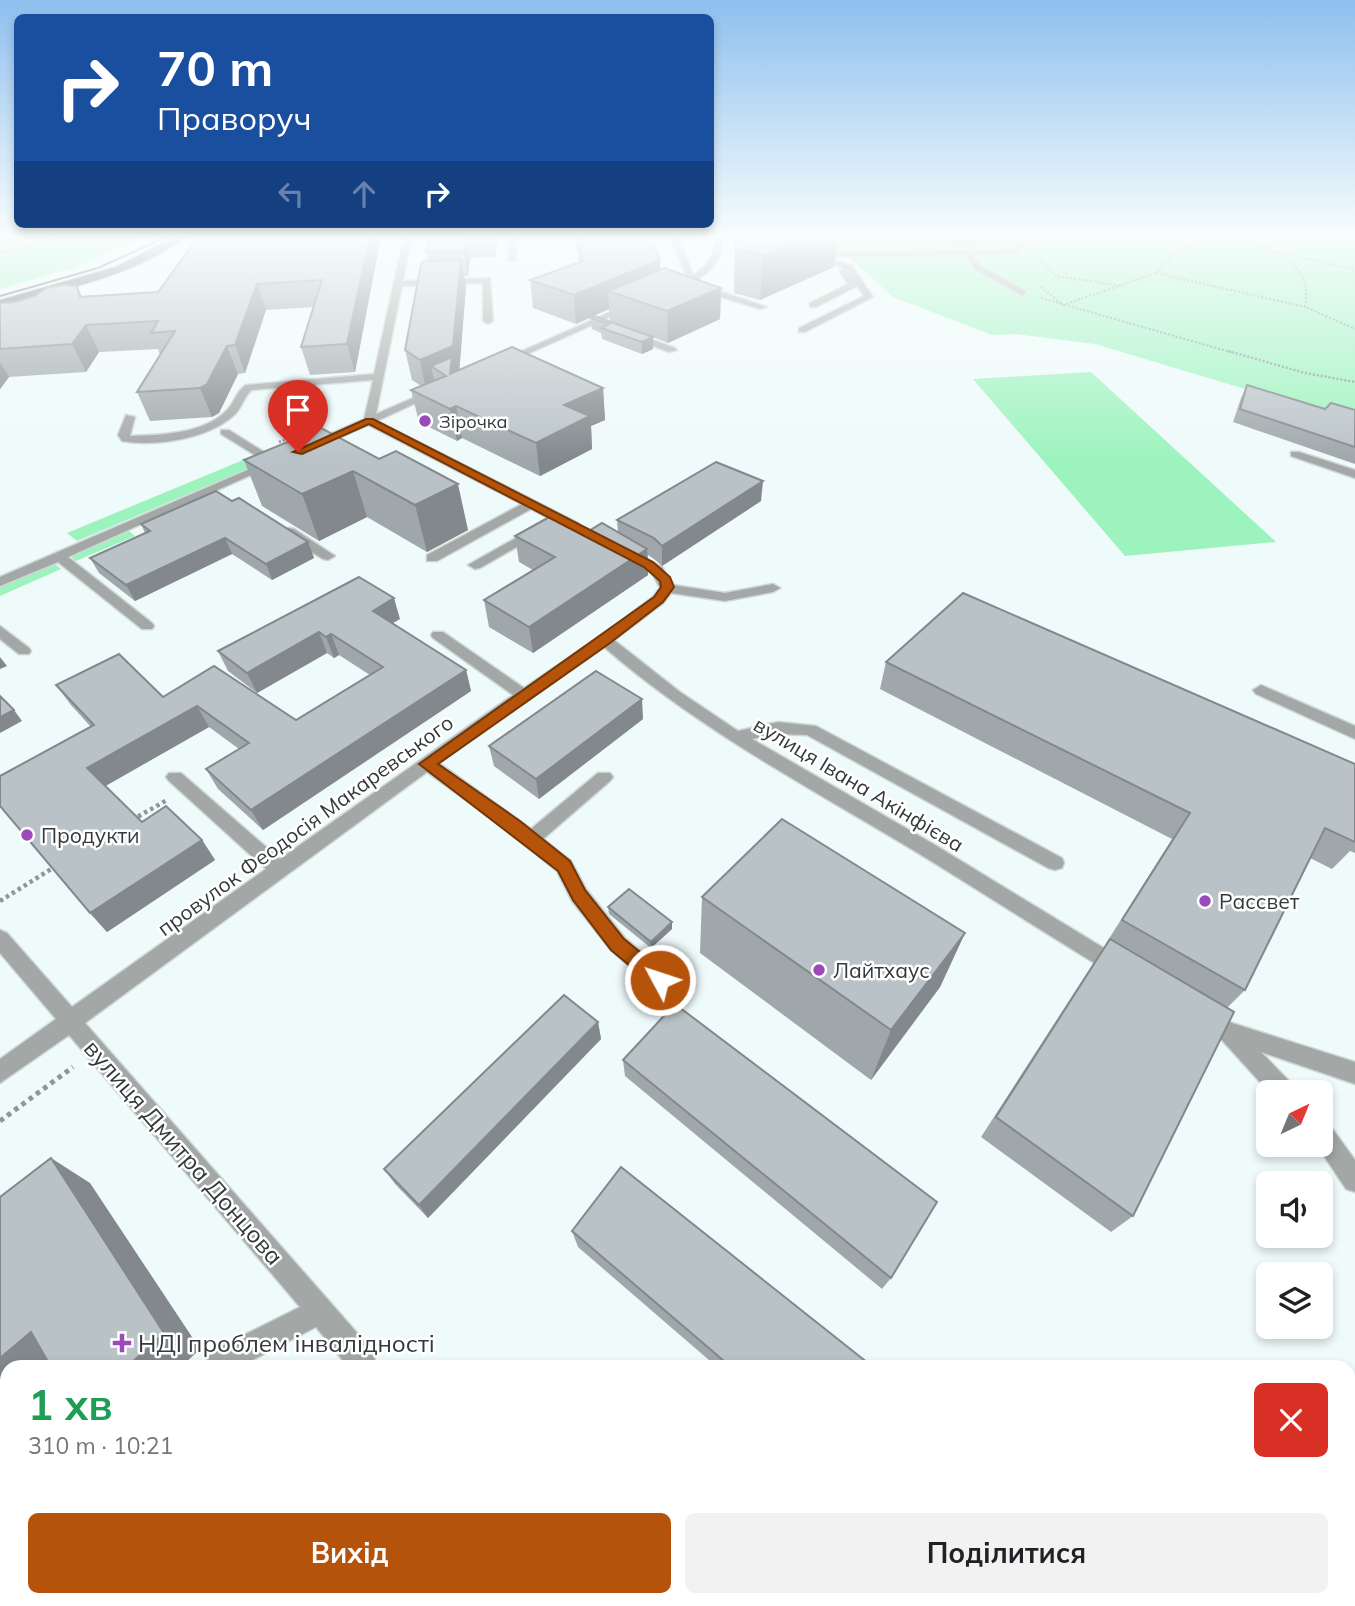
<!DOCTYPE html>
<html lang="uk">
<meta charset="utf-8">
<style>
:root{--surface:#fff;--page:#f2f2f2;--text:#202124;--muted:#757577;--accent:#b45309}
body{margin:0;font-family:Mulish,sans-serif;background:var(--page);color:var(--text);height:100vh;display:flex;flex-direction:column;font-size:26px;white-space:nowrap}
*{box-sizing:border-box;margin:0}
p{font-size:23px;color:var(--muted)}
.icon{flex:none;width:38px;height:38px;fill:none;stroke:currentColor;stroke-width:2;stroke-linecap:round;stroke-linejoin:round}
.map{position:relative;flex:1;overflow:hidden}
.side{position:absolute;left:0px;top:1360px;width:1356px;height:247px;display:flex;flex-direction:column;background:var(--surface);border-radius:21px 21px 0 0;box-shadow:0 4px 10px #0003}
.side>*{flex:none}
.banner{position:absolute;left:14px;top:14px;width:700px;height:214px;border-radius:10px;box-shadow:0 4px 10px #0003;background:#1a4fa0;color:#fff;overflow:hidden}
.needle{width:46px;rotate:43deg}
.fabs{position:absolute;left:1256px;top:1080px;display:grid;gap:14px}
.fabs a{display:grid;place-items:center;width:77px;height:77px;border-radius:10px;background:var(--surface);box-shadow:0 4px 10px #0003;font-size:35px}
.pin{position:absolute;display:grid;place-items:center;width:60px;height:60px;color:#fff;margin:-72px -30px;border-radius:50% 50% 50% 0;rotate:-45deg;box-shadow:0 0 7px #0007}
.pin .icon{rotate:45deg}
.me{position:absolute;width:77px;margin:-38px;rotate:310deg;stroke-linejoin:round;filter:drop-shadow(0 0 5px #0008)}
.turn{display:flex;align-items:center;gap:24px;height:147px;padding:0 28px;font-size:32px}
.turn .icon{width:91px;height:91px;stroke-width:2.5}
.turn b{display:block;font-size:49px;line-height:60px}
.lanes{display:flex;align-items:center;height:66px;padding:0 28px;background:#0003;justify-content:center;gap:35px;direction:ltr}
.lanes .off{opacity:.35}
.round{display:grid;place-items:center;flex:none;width:74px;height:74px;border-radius:10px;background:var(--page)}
.headline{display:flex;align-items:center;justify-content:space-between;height:119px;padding:0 28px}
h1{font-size:42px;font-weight:700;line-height:52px;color:#1e9e55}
.primary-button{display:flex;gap:14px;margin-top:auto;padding:14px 28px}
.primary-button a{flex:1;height:80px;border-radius:10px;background:var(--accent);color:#fff;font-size:28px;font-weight:700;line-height:80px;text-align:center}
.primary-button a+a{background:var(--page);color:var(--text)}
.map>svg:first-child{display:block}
.green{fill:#9cf3bd}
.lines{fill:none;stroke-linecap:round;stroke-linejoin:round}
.minor-casing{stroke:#ced7d7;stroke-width:3}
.major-casing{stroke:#ced7d7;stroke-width:3}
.path-far3{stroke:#8e9696;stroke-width:2;stroke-dasharray:2 2;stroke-linecap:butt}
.path-far2{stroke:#8e9696;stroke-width:2.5;stroke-dasharray:2 2;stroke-linecap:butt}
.path-far1{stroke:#8e9696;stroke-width:4.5;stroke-dasharray:3.5 3.5;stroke-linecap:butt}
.path{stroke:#8e9696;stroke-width:5;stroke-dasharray:4.5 4.5;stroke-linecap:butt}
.minor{fill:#a3a7a6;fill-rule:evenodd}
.major{fill:#5e6664;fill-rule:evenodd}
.tram{stroke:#4e5354;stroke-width:2}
.wall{fill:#9fa7aa}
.shaded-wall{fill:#82888b}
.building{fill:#b9c2c6;stroke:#82888b;stroke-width:2}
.route{fill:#b45309;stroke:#753606;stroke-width:2}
.poi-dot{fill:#9c4ab9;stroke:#fff;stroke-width:2.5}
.labels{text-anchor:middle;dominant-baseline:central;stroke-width:5;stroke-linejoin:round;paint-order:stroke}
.far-poi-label{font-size:18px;fill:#35393a;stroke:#fff;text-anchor:start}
.street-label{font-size:21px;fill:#35393a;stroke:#fff}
.poi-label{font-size:21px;fill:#35393a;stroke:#fff;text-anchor:start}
.near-street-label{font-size:24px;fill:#35393a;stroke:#fff}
.near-poi-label{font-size:24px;fill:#35393a;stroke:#fff;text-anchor:start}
</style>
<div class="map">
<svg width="1355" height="1606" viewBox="0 0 1355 1606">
<rect width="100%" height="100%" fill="#effafa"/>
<g class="green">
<polygon points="0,236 149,236 73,268 0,289"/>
<polygon points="734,236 1355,236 1355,416 1255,392 1095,344 1016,334 992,335 893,297 844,252 743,256"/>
<polygon points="1091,372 1276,542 1125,556 973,379"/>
<polygon points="248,458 254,466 77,541 67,533"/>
<polygon points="128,530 135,536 76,561 69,555"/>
<polygon points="54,563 61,569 0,596 0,586"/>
</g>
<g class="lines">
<g class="minor-casing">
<g id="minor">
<path d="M404,236H412L403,281L490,278L493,321L488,324L483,321V283L402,286L376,414L431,390L440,392L377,421L578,523V529H570L531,509L437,561H427V555L522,504L368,425L317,447H309V443L364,419L373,380L252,390C243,397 242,409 233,416C208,439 154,447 122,441L118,435L126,415L135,417L130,436C160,435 203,434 226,411C235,403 235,392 246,385L374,374Z"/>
<polygon points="509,236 517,236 516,260 512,262 508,260"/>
<path d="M670,236H678L693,275C709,265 716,255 714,236H722C725,267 698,282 672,291L669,286L687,278Z"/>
<polygon points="1027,236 1036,236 1016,254 973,255 981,266 1026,291 1023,296 975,270 965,255 811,257 807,255 811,253 1011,250"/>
<polygon points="834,260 852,266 873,297 805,332 799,332 799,328 864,296 857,286 816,307 810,307 810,303 848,284 839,271 844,269 830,262"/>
<polygon points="698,286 704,286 767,307 760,309 698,290"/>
<polygon points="628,304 635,306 505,364 497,362"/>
<polygon points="632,332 675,348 677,350 669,352 629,337 629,333"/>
<polygon points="221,430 229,430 280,462 68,557 152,623 154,626 152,629 142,629 58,562 0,586 0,577 266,462 221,434"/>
<polygon points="1291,452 1299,452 1355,470 1355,478 1291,456"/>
<polygon points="537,526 541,527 541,533 480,568 475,569 468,565"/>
<polygon points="289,528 294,529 335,556 328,560 323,559 284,535 284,529"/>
<path d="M626,549L662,567L673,585L725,593L773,584L780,588L773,592L725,601L671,593L663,603L614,640L680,692L738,731L778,722L816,726L1062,858L1064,863L1062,868L1055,870L1048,868L807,735L778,734L752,739L935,845L1125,961L1128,967L1125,973L1118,976L1111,973C1039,930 970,884 898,841C797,781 694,725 604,647L439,763L531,829L598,773H610L613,777L610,781L543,839L571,861L586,889L625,938L667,974L670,980L667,986L660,989L653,986L611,950L572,901L557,871L508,830L427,772L85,1023L373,1351L376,1367H348L316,1327L239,1367H204L208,1357L216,1349L300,1307L69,1035L0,1083V1059L56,1019L0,953V930L7,933L72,1007L266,869L169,781L166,777L169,773H181L280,859L513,695L433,638L431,635L433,632H443L524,688L600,637L653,597L660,588L652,573L621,556V550Z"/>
<polygon points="0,626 29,648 31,651 29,654 19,654 0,639"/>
<polygon points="1261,685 1355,726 1355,739 1256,694 1253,690"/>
<polygon points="1205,1009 1232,1023 1355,1062 1355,1084 1261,1052 1292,1084 1295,1092 1269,1092 1220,1038 1197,1026 1194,1019 1197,1012"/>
<polygon points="1321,1120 1329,1124 1355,1160 1355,1192 1346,1189 1316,1144 1321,1144"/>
<polygon points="301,1600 333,1600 332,1606 300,1606"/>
</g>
</g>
<g class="major-casing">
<path id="major" d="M177,236H187C139,275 59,291 0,306V300L115,267Z"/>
</g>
<g class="path-far3">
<polyline points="1215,236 1259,247"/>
<path d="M1241,236C1273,250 1314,264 1305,307L1355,329"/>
<polyline points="1278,252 1355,270"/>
<polyline points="0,253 70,236"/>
<polyline points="1037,258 1057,276 1122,286"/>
<polyline points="1156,273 1305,307"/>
<polyline points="1041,287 1063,305 1156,273 1173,254 1215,236"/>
<polyline points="1041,298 1234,353"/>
</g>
<g class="path-far2">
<polyline points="1228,351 1305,373 1355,382"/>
<polyline points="279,442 297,435"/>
</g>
<g class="path-far1">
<polyline points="132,820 167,800"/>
<polyline points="0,901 56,866"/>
</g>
<polyline class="path" points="0,1121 73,1067"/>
<use href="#minor" class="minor"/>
<use href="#major" class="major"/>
<polyline class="tram" points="0,296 98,268 168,236"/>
</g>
<g class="wall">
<polygon points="198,236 381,236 355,372 310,375 301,347 314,307 266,310 245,373 238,374 219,413 212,417 150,421 137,392 160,355 158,349 99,352 86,372 9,377 0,389 0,303 15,302 77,286 82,296 158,292"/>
<polygon points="430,236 497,236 496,257 470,258 468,276 464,276 466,286 459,370 603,388 605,420 591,426 592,449 540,476 462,438 457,441 419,422 411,390 421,386 412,380 405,350 428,261 426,252"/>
<polygon points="574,236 650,236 660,260 660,270 721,288 720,319 668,343 653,337 653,349 642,354 602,339 601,333 592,329 591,318 610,322 609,309 576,324 533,308 530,280 579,262"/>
<polygon points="746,236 838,236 834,267 760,300 734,293 735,242"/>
<polygon points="944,236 996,236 994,245 956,247"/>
<polygon points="1247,385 1325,409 1355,410 1355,464 1233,422 1241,398"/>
<polygon points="321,428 468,530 427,552 367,517 319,541 262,506 244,460"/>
<polygon points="232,501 308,542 314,558 272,580 232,554 135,601 99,573 90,558 145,533 141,524"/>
<polygon points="761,501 662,566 654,559 648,555 648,575 533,653 489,627 484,600 533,570 519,562 515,536 587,532 618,532 617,520"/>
<polygon points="400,619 392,623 466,670 471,691 263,830 218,789 206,769 239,749 209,727 105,786 142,822 202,840 215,860 107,932 90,913 91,727 71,705 56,685 163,697 296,720 370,675 339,655 334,658 327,653 257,693 228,671 218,651"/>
<polygon points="886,662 1355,764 1355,853 1350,851 1332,869 1310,858 1245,990 1227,1008 1133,1216 1111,1232 981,1137 1105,945 1172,839 880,689"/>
<polygon points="643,719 539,799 494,766 489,746"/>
<polygon points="702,897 965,933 940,987 871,1080 700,953"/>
<polygon points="608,907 672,929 651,948 609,914"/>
<polygon points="598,1022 601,1039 428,1218 395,1184 384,1169"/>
<polygon points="623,1060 891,1278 882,1289 625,1076"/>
<polygon points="572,1231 873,1367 717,1367 578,1247"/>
<polygon points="988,1600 1167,1600 1176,1606 995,1606"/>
</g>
<g class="shaded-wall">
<polygon points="370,236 381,236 355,372 347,344"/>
<polygon points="466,236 470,258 468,276 464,251"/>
<polygon points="493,236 497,236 496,257"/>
<polygon points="811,236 838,236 834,267 760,300 763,256"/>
<polygon points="461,260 466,286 459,375 446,376 431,366 435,385 426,389 420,360"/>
<polygon points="660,260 660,287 608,291 609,309 576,324 574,295"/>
<polygon points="257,284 266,310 245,373 235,345"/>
<polygon points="721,288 720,319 668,343 667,311"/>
<polygon points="86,325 99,352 86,372 72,344"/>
<polygon points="653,337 653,349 642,354 642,342"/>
<polygon points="227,346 238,374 219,413 212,417 200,388"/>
<polygon points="0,362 9,377 0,389"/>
<polygon points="603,388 605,420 591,426 592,449 540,476 536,443 564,405"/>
<polygon points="456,406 462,438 457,441 450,409"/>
<polygon points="353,471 367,517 319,541 302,494"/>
<polygon points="763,481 761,501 662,566 662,546"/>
<polygon points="458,484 468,530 427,552 415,505"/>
<polygon points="225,538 232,554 135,601 126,585"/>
<polygon points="308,542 314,558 272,580 266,564"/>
<polygon points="647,549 648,575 533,653 529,627"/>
<polygon points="394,598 400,619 379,631 373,611"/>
<polygon points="319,632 327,653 257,693 247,673"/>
<polygon points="331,634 339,655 334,658 326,637"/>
<polygon points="0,657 7,666 0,669"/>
<polygon points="466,670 471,691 263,830 251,810"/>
<polygon points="642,699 643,719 539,799 536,779"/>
<polygon points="197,706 209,727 102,788 87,768"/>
<polygon points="14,710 22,721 0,733 0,717"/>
<polygon points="202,840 215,860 107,932 90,913"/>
<polygon points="672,922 672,929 651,948 651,942"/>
<polygon points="965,933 940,987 871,1080 891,1030"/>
<polygon points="598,1022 601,1039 428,1218 419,1205"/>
<polygon points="51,1158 90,1183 200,1349 181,1367 127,1367"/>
<polygon points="31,1332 54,1367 7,1367 7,1408 0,1414 0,1358"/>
</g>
<g class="building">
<polygon points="199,236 370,236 347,344 301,347 322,280 257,284 235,345 227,346 207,384 200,388 137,392 175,331 151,333 158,321 86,325 72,344 0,349 0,303 15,302 35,296 46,288 63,285 77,286 80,297 158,292"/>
<polygon points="430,236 466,236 464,251 426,252"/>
<polygon points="578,236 650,236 660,260 574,295 530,280 583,261"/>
<polygon points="746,236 811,236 763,256 736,249 735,242"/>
<polygon points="461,260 453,346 420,360 405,350 421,264 424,261"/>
<polygon points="664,268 721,288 667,311 608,291"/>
<polygon points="594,316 653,337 642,342 601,328 609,324 591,318"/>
<polygon points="512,347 603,388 564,405 590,416 536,443 456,406 450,409 411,390 446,376 431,366 452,357 450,374"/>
<polygon points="1247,385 1325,409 1331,403 1355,410 1355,447 1240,409"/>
<polygon points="321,428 379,459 396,451 458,484 415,505 353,471 302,494 244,460"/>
<polygon points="716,462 763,481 662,546 654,538 617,520"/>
<polygon points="216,491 232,501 239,498 308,542 266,564 225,538 126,585 90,558 150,531 141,524"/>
<polygon points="553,515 587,532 602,523 647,549 529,627 484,600 555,557 515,536"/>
<polygon points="359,577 394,598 373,611 466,670 251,810 206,769 249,743 197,706 87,768 142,822 166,806 202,840 90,913 0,806 0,776 94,725 56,685 119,654 163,697 214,666 296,720 383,667 331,634 326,637 319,632 247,673 218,651"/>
<polygon points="963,593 1355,764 1355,842 1325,828 1245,990 1122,920 1190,813 886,662"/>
<polygon points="596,671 642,699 536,779 489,746"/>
<polygon points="0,696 14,710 0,717"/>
<polygon points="782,819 965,933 891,1030 702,897"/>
<polygon points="629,889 672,922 651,942 608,907"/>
<polygon points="1110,939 1234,1012 1133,1216 996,1117"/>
<polygon points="564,995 598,1022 419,1205 384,1169"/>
<polygon points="675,1004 937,1202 891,1278 623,1060"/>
<polygon points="51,1158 164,1333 127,1367 51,1367 31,1332 0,1358 0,1197"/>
<polygon points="621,1167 873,1367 731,1367 572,1231"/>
<polygon points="506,1600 618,1600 615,1606 503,1606"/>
<polygon points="1005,1600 1167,1600 1176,1606 1012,1606"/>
</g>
<linearGradient id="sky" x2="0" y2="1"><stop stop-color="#8ebfee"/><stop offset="0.51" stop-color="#f8fdfd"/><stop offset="1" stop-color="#f8fdfd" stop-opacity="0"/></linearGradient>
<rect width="1355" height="461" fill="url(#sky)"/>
<polygon class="route" points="366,419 373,419 653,562 670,577 674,587 663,602 610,643 438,764 520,821 570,861 585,890 624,939 667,974 670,980 667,986 660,988 654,986 611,950 573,900 558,871 419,764 654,597 661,587 660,581 644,567 369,424 302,454 293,452"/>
<g class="poi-dot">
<circle cx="425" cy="421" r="7"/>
<circle cx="27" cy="835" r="7"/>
<circle cx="1205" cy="901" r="7"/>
<circle cx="819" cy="970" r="7"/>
<path d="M118.5 1332.5h7v7h7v7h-7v7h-7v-7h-7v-7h7z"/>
</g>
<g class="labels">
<g class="far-poi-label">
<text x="439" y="421">Зірочка</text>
</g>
<g class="street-label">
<text transform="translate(859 784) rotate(31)">вулиця Івана Акінфієва</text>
<text transform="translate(305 825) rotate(-36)">провулок Феодосія Макаревського</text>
</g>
<g class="poi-label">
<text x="41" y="835">Продукти</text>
<text x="1219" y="901">Рассвет</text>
<text x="833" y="970">Лайтхаус</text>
</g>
<g class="near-street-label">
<text transform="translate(184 1152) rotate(49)">вулиця Дмитра Донцова</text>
</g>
<g class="near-poi-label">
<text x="138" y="1343">НДІ проблем інвалідності</text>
</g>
</g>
</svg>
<div class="fabs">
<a><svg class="needle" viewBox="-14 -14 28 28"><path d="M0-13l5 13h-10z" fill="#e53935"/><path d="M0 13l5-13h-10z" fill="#757577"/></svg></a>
<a><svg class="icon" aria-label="sound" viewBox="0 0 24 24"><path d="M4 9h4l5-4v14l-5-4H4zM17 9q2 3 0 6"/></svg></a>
<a><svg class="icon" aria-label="layers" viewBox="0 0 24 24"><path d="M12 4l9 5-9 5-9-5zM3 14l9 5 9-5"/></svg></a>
</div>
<div class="pin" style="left:298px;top:452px;background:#d93025"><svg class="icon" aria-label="arrive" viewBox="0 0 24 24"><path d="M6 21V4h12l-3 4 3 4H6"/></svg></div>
<svg class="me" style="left:660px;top:980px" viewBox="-20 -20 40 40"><circle r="17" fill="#b45309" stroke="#fff" stroke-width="3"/><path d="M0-11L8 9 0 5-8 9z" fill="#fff"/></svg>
<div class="banner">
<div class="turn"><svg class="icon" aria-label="right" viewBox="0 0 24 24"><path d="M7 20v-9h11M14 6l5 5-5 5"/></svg><div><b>70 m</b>Праворуч</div></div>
<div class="lanes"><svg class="icon off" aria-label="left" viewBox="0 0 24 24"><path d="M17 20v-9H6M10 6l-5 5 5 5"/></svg><svg class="icon off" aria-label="ahead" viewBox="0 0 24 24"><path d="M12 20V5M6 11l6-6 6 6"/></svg><svg class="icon" aria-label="right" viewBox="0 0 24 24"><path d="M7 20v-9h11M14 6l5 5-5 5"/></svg></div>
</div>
<section class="side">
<div class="headline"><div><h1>1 хв</h1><p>310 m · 10:21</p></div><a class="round" style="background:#d93025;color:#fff"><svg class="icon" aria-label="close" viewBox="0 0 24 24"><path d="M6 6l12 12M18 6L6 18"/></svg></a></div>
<div class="primary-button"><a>Вихід</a><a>Поділитися</a></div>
</section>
</div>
